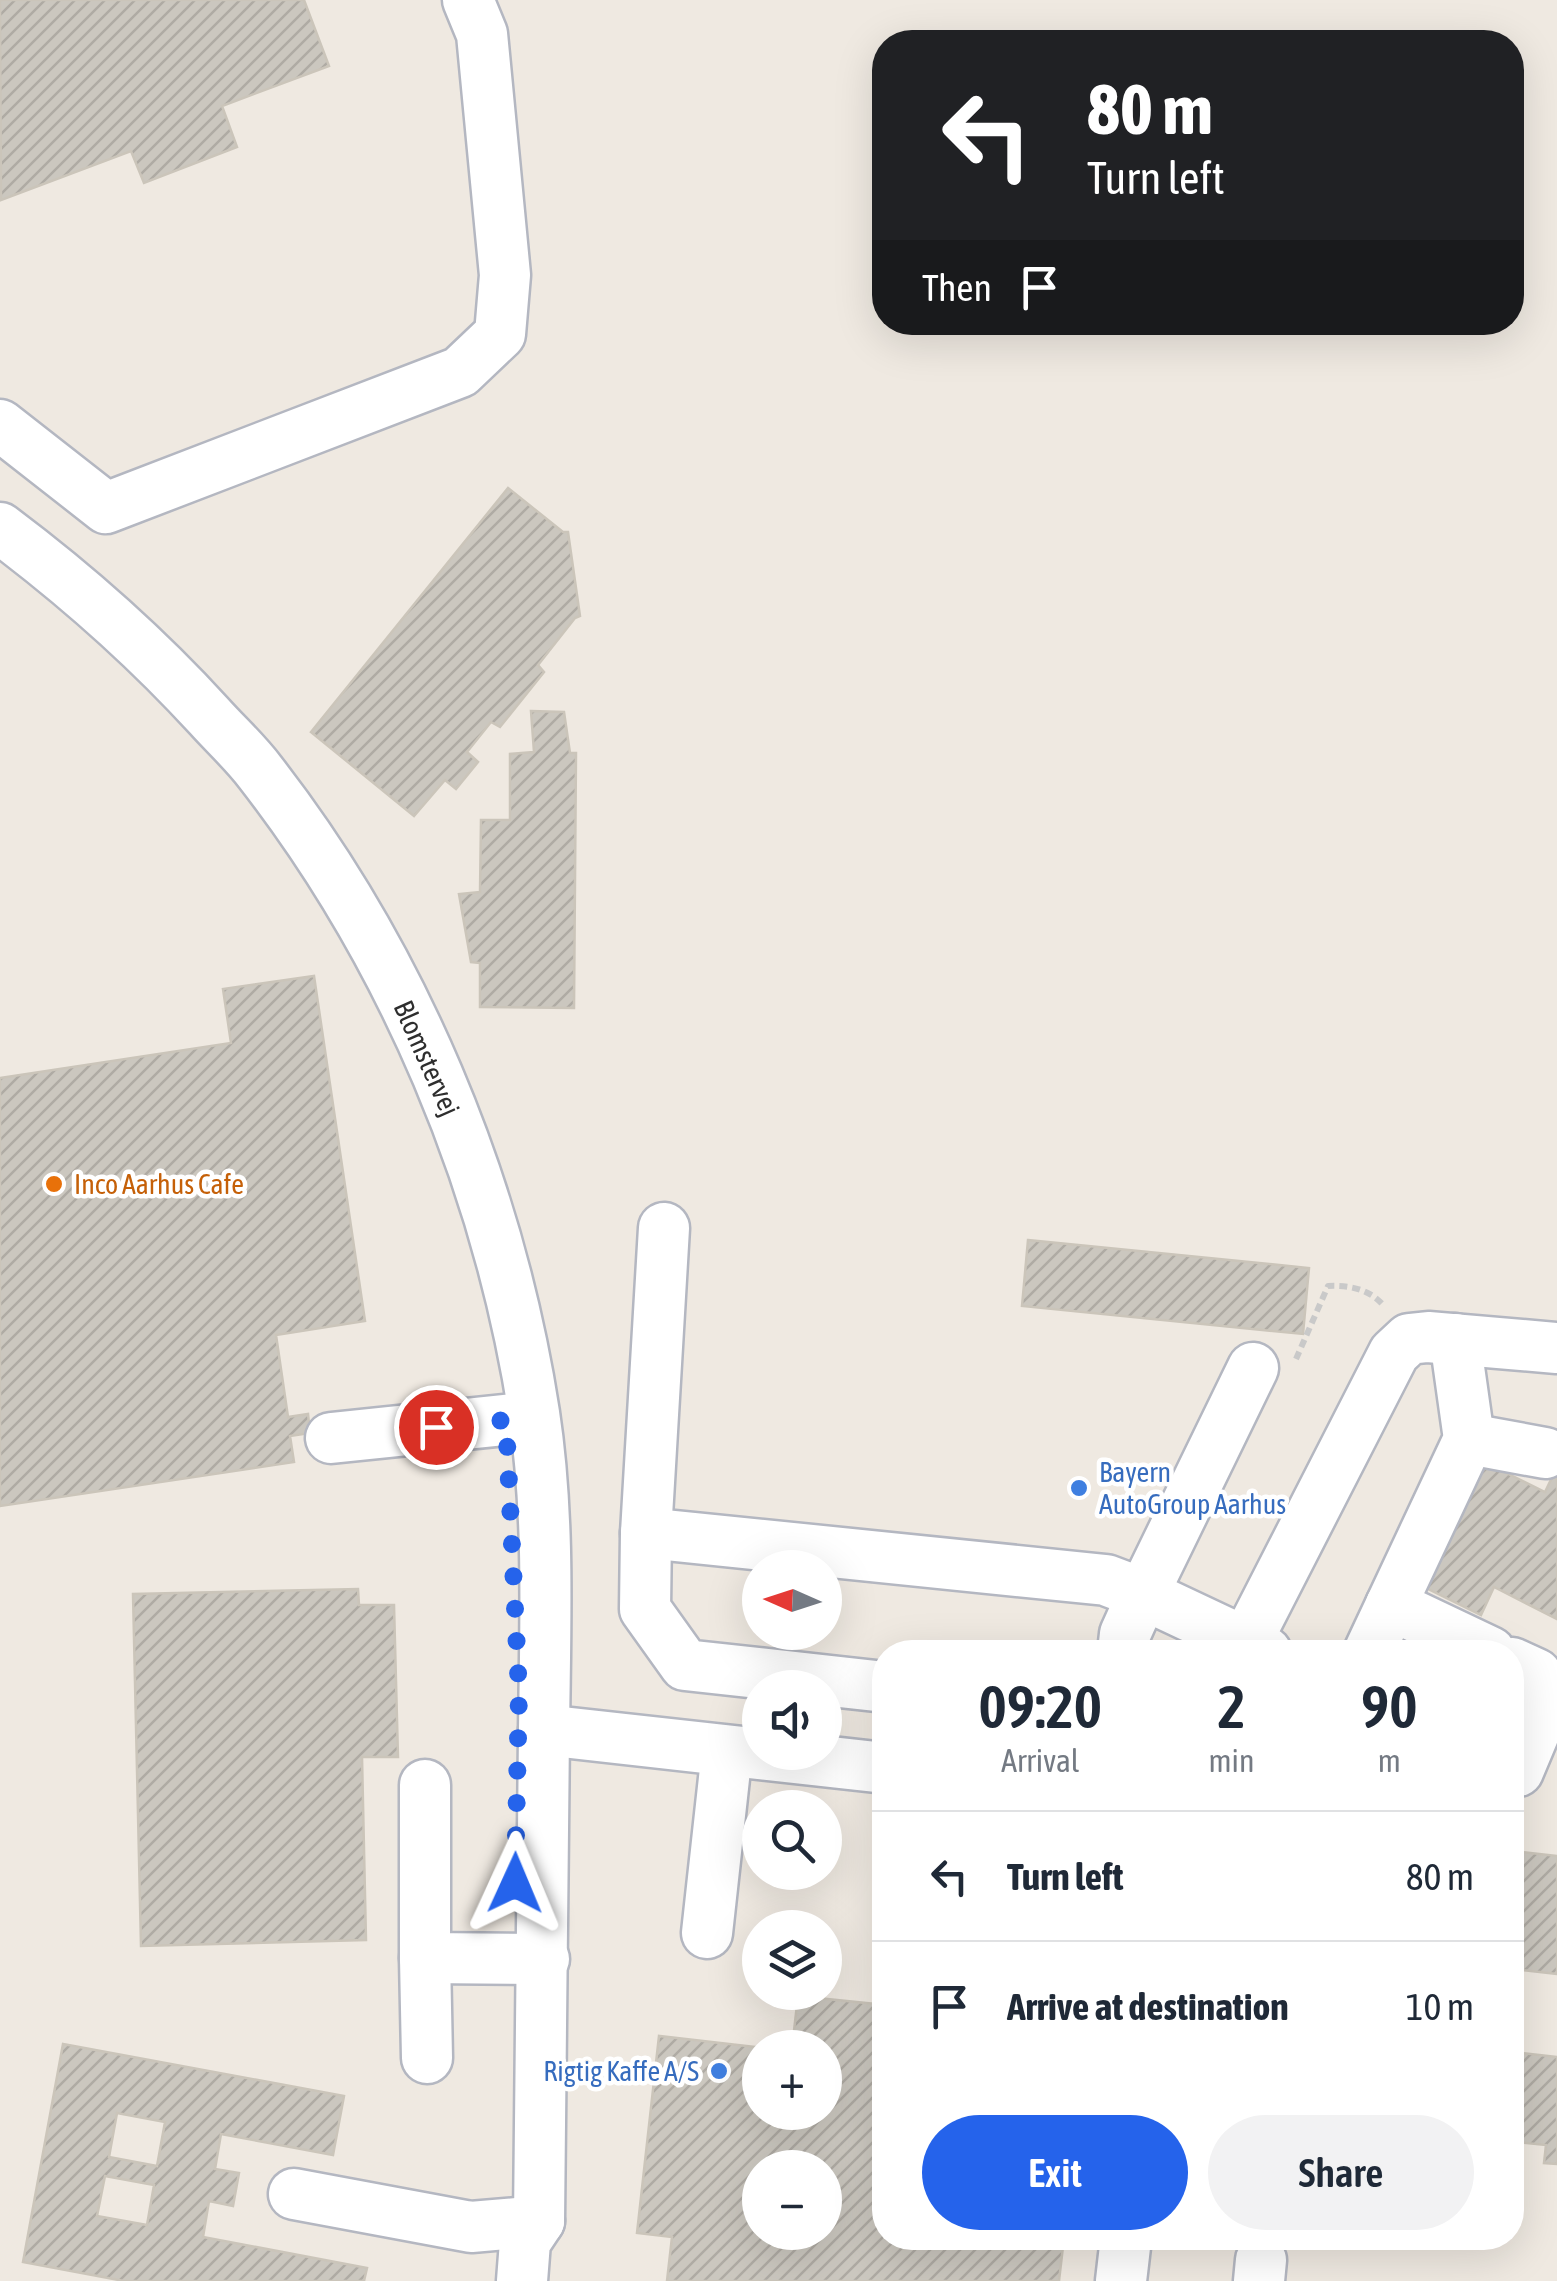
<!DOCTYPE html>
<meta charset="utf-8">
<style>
:root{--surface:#fff;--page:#f2f2f3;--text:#1f2937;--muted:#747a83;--line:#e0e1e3;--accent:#2563eb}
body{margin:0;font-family:"Asap Condensed",sans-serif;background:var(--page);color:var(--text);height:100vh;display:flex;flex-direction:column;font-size:38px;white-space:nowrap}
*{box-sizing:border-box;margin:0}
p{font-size:32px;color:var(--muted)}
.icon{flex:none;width:55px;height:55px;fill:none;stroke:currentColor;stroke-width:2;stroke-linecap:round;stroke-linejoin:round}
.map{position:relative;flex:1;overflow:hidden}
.side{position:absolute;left:872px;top:1640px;width:652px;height:610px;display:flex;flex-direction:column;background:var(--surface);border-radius:40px;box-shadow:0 10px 40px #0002}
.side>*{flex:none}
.top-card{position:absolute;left:872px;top:30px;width:652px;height:305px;border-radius:40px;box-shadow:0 10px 40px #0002;background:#202124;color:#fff;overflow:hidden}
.needle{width:65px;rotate:273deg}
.buttons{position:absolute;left:742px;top:1550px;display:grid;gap:20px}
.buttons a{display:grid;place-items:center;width:100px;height:100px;border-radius:50%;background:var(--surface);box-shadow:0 10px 40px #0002;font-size:50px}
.pin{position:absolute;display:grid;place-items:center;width:85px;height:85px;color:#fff;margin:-42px;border:5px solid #fff;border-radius:50%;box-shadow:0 2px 10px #0007}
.me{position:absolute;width:110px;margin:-55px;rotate:1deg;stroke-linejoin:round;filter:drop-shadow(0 0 8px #0008)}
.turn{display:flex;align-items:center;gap:35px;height:210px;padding:0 50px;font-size:45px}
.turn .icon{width:130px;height:130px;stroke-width:2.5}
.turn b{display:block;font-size:70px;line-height:85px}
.then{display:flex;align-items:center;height:95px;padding:0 50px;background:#0003;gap:20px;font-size:38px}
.eta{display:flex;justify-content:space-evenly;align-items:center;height:170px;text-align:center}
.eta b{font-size:60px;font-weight:600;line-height:70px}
.cta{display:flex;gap:20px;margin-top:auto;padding:20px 50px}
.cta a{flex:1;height:115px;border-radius:60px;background:var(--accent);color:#fff;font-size:40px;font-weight:600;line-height:115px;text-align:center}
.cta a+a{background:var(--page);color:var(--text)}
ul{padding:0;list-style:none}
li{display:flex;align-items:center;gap:30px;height:130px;padding:0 50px;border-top:2px solid var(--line)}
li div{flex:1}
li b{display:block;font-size:38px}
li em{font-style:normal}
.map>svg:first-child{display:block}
.building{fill:url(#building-hatch);stroke:#cbc5ba;stroke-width:2.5;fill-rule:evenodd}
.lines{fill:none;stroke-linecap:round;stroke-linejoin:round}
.minor-casing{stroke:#b4b7c1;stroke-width:55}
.path{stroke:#c9c9c9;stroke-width:6;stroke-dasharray:8 5;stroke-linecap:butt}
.minor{stroke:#fff;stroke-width:50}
.route{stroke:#2563eb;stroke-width:18;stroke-dasharray:0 32.4}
.food-dot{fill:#e8710a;stroke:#fff;stroke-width:4}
.shop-dot{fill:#3f7fe0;stroke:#fff;stroke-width:4}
.labels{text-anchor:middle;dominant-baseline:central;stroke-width:9;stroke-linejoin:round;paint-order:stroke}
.street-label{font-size:28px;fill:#2e2e2e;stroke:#fff}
.food-label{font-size:28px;fill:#c56008;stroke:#fff;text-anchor:start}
.shop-label{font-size:28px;fill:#366cbe;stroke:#fff;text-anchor:start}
</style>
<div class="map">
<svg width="1557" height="2281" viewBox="0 0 1557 2281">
<defs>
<pattern id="building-hatch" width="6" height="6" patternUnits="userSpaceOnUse" patternTransform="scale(2.5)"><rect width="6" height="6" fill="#cbc7bf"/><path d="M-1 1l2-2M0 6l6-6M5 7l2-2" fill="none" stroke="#afaba4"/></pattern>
</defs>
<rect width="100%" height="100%" fill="#efe9e1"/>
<g class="building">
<polygon points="0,0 304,0 329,66 222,106 237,147 144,183 131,151 1,200"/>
<polygon points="508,488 563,532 568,532 580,616 575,618 538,665 544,672 500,727 491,722 467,752 478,762 456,789 445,780 414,816 311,732"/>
<polygon points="531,711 564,712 570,753 576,753 574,1008 480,1007 480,963 471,962 459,894 480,892 481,820 510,820 510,754 534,752"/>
<polygon points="314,976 365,1321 276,1335 288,1417 308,1414 310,1433 290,1436 294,1462 0,1506 0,1078 231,1043 223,989"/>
<polygon points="1028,1240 1309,1268 1303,1334 1022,1306"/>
<polygon points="1484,1462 1545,1492 1557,1467 1557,1619 1494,1587 1481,1615 1422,1586"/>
<polygon points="358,1589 359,1605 394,1605 398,1757 362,1757 366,1940 141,1946 133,1594"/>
<polygon points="1512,1851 1557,1856 1557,1974 1512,1969"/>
<path d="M798,1996L885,2005V2238H1064L1059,2281H667L672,2237L637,2233L659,2036L764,2048H760V2112H825V2048H792ZM760,2168H825V2232H760Z"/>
<path d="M63,2044L344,2096L333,2155L221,2134L215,2169L239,2173L233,2206L209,2201L203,2237L367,2268L364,2281H124L23,2262ZM117,2113L165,2122L157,2166L109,2157ZM105,2176L154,2185L147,2225L97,2216Z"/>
<polygon points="1512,2052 1557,2057 1557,2164 1544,2163 1546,2145 1516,2142 1519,2124 1512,2123"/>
</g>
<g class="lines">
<g class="minor-casing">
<g id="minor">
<polyline points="0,425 106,508 460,372 500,334 505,275 482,34 468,0"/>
<path d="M0,528C76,585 145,646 209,716C226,735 245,752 260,772C404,957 498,1182 534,1413C550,1518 545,1627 544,1732C543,1895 542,2058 539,2221L525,2242L522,2281"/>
<polyline points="664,1228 646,1533 645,1609 685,1665 885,1687"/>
<polyline points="331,1438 534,1417"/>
<polyline points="1469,1439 1545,1453"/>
<polyline points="646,1533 1106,1580 1143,1594 1266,1652"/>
<polyline points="1391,1605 1490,1652"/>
<polyline points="1123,1652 1125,1634 1143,1594 1253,1368"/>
<polyline points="1241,1652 1394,1353 1409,1339 1428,1337 1557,1348"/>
<polyline points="1369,1652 1469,1439 1455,1339"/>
<polyline points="1512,1663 1536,1674 1547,1702 1518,1771"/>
<polyline points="544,1730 885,1768"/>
<polyline points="425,1785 425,1958 544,1959"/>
<polyline points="707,1933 727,1751"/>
<polyline points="425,1958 427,2058"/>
<polyline points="294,2194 471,2227 539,2221"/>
<polyline points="1121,2281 1126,2238"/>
<polyline points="1259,2281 1261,2260"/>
</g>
</g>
<path class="path" d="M1296,1359L1328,1286C1349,1285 1370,1289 1384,1306"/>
<use href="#minor" class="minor"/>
</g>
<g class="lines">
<polyline class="route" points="436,1427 506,1420 519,1692 515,1883"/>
</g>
<circle class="food-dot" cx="54" cy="1184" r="10"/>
<g class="shop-dot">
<circle cx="1079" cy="1488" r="10"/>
<circle cx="719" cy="2071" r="10"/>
</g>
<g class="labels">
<g class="street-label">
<text transform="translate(427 1058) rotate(66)">Blomstervej</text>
</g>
<g class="food-label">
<text x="74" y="1184">Inco Aarhus Cafe</text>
</g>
<g class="shop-label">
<text x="1099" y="1472">Bayern<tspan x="1099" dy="32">AutoGroup Aarhus</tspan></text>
<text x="699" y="2071" text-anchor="end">Rigtig Kaffe A/S</text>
</g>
</g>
</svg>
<div class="buttons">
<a><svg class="needle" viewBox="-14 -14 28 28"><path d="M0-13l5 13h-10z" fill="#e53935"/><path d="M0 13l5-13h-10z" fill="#747a83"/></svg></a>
<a><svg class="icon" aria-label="sound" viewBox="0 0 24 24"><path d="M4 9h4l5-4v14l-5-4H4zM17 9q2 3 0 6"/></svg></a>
<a><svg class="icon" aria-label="search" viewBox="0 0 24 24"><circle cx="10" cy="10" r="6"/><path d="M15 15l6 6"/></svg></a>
<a><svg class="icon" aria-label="layers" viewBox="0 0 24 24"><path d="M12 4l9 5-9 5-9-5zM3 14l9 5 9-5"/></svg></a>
<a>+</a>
<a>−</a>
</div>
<div class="pin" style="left:436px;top:1427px;background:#d93025"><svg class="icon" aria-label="arrive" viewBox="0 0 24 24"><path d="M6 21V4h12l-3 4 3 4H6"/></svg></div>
<svg class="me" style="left:515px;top:1883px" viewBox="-20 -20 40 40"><path d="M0-17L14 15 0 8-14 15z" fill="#2563eb" stroke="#fff" stroke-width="4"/></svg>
<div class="top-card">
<div class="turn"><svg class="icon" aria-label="left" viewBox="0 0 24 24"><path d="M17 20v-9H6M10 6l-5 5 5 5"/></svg><div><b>80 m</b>Turn left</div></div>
<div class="then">Then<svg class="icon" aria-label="arrive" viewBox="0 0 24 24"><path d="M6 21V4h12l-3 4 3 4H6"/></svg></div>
</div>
<section class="side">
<div class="eta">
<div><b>09:20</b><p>Arrival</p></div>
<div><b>2</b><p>min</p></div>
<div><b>90</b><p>m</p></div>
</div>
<ul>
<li><svg class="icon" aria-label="left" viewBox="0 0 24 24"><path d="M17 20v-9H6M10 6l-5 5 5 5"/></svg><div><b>Turn left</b></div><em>80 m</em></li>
<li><svg class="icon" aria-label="arrive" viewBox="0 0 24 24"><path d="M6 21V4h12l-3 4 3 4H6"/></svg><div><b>Arrive at destination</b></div><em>10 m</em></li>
</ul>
<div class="cta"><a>Exit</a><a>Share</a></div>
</section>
</div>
